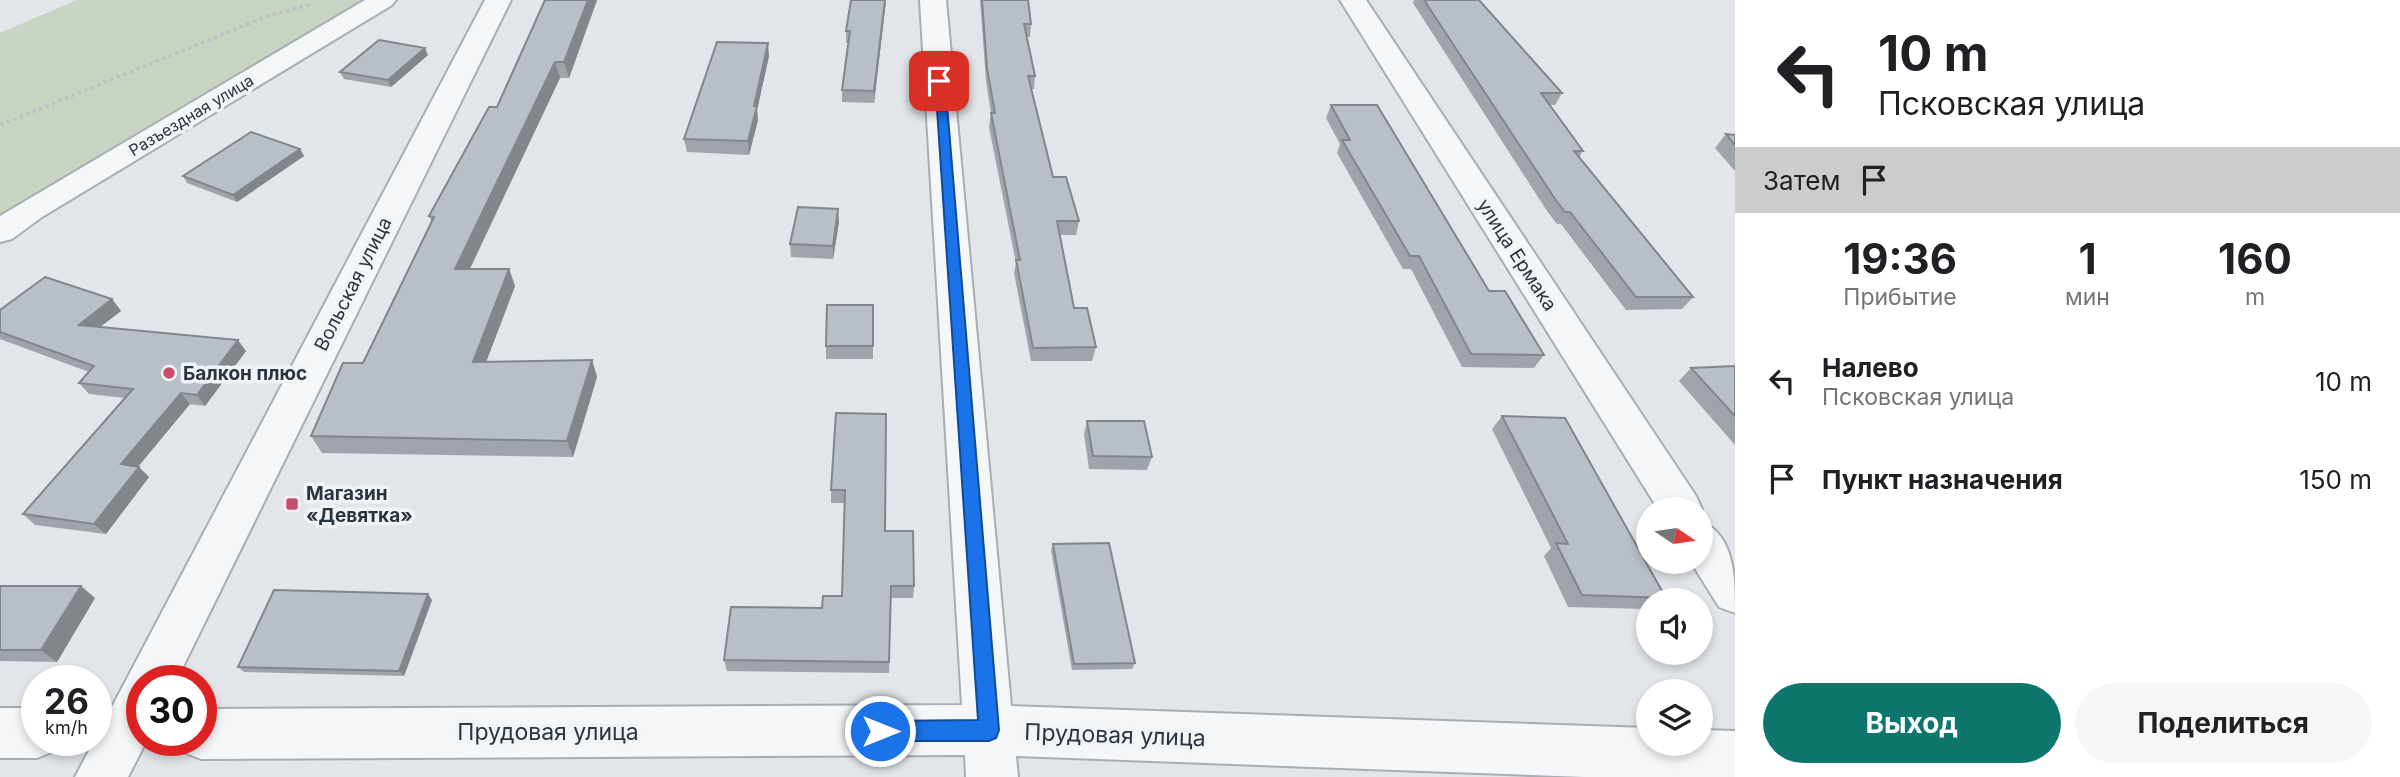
<!DOCTYPE html>
<html lang="ru">
<meta charset="utf-8">
<style>
:root{--surface:#fff;--page:#f6f6f6;--text:#202124;--muted:#757577;--accent:#0f766e}
body{margin:0;font-family:Inter,sans-serif;background:var(--page);color:var(--text);height:100vh;display:flex;flex-direction:column;font-size:26px;white-space:nowrap}
*{box-sizing:border-box;margin:0}
p{font-size:23px;color:var(--muted)}
.icon{flex:none;width:38px;height:38px;fill:none;stroke:currentColor;stroke-width:2;stroke-linecap:round;stroke-linejoin:round}
.map{position:relative;flex:1;overflow:hidden}
.panel{display:flex;flex-direction:column;background:var(--surface);width:665px}
.panel>*{flex:none}
.top-card{background:#fff;color:var(--text);overflow:hidden}
.needle{width:46px;rotate:103deg}
.tools{position:absolute;left:1636px;top:497px;display:grid;gap:14px}
.tools a{display:grid;place-items:center;width:77px;height:77px;border-radius:50%;background:var(--surface);box-shadow:0 4px 10px #0003;font-size:35px}
.speed{position:absolute;left:21px;top:665px;display:flex;gap:14px;font-size:35px;font-weight:700;text-align:center}
.speed>*{display:grid;place-content:center;width:91px;height:91px;border-radius:50%;background:var(--surface);box-shadow:0 4px 10px #0003;line-height:1}
.speed small{font-size:18px;font-weight:400}
.speed .limit{border:10px solid #d22;background:#fff;color:#111}
.pin{position:absolute;display:grid;place-items:center;width:60px;height:60px;color:#fff;margin:-30px;border-radius:14px;box-shadow:0 4px 10px #0006}
.me{position:absolute;width:77px;margin:-38px;rotate:90deg;stroke-linejoin:round;filter:drop-shadow(0 0 5px #0008)}
.turn{display:flex;align-items:center;gap:24px;height:147px;padding:0 28px;font-size:32px}
.turn .icon{width:91px;height:91px;stroke-width:2.5}
.turn b{display:block;font-size:49px;line-height:60px}
.then{display:flex;align-items:center;height:66px;padding:0 28px;background:#0003;gap:14px;font-size:26px}
.eta{display:flex;justify-content:space-evenly;align-items:center;height:119px;text-align:center}
.eta b{font-size:42px;font-weight:700;line-height:49px}
.primary-button{display:flex;gap:14px;margin-top:auto;padding:14px 28px}
.primary-button a{flex:1;height:80px;border-radius:42px;background:var(--accent);color:#fff;font-size:28px;font-weight:700;line-height:80px;text-align:center}
.primary-button a+a{background:var(--page);color:var(--text)}
ul{padding:0;list-style:none}
li{display:flex;align-items:center;gap:21px;height:98px;padding:0 28px}
li div{flex:1}
li b{display:block;font-size:26px}
li em{font-style:normal}
main{display:flex;flex:1;min-height:0}
.map>svg:first-child{display:block}
.green{fill:#c9d3c3}
.lines{fill:none;stroke-linecap:round;stroke-linejoin:round}
.minor-casing{stroke:#a7adb3;stroke-width:4}
.path{stroke:#bcc0c4;stroke-width:3.5;stroke-dasharray:3.5 3.5;stroke-linecap:butt}
.minor{fill:#f4f6f8;fill-rule:evenodd}
.wall{fill:#9fa4aa}
.shaded-wall{fill:#82868b}
.building{fill:#b9bfc6;stroke:#82868b;stroke-width:2}
.route{fill:#1a73e8;stroke:#114b97;stroke-width:2}
.poi-dot{fill:#c74e6e;stroke:#f1f4f7;stroke-width:2.5}
.labels{text-anchor:middle;dominant-baseline:central;stroke-width:7;stroke-linejoin:round;paint-order:stroke}
.far-street-label{font-size:16px;fill:#2b3540;stroke:#f1f4f7}
.street-label{font-size:19px;fill:#2b3540;stroke:#f1f4f7}
.poi-label{font-size:19px;font-weight:bold;fill:#2b3540;stroke:#f1f4f7;text-anchor:start}
.near-street-label{font-size:23px;fill:#2b3540;stroke:#f1f4f7}
</style>
<main>
<div class="map">
<svg width="1735" height="777" viewBox="0 0 1735 777">
<rect width="100%" height="100%" fill="#e2e5e9"/>
<polygon class="green" points="77,0 386,0 0,233 0,33"/>
<g class="lines">
<g class="minor-casing">
<g id="minor">
<polygon points="365,0 396,0 392,5 42,217 12,239 0,242 0,216"/>
<polygon points="485,0 511,0 176,681 142,681 142,740 147,740 128,777 75,777"/>
<polygon points="920,0 946,0 1011,706 1648,728 1648,744 1701,744 1701,730 1735,731 1735,777 1584,777 1016,756 1018,777 966,777 965,755 201,759 183,752 178,740 201,740 201,709 962,705"/>
<polygon points="1340,0 1366,0 1696,496 1702,509 1701,512 1701,509 1658,509"/>
<path d="M1701,521C1735,536 1735,577 1735,613L1719,607L1691,562H1701Z"/>
<polygon points="0,708 37,708 37,740 59,740 55,751 37,758 0,758"/>
</g>
</g>
<polyline class="path" points="0,125 270,15 309,5"/>
<use href="#minor" class="minor"/>
</g>
<g class="wall">
<polygon points="545,0 597,0 569,78 560,78 470,269 509,269 515,286 486,362 592,360 597,377 573,457 322,453 311,436 363,363 432,222 429,216 497,107"/>
<polygon points="851,0 886,0 874,103 842,102 842,90 849,43 846,43 846,31"/>
<polygon points="980,0 1028,0 1031,24 1030,37 1027,37 1035,76 1034,89 1031,89 1053,177 1079,221 1076,235 1059,235 1074,308 1096,347 1092,361 1031,361 1014,273 1016,263 989,127 991,113 986,81"/>
<polygon points="1414,0 1479,0 1562,93 1555,105 1550,105 1583,151 1579,157 1693,297 1682,309 1626,310 1561,224 1557,224 1547,211 1413,3"/>
<polygon points="428,55 391,87 344,79 340,72"/>
<polygon points="769,56 757,110 758,120 749,155 687,152 684,139"/>
<polygon points="1331,105 1544,355 1534,368 1462,367 1411,269 1403,269 1337,153 1340,144 1326,118"/>
<polygon points="1726,134 1735,135 1735,171 1715,148"/>
<polygon points="300,149 304,156 237,202 187,183 183,176"/>
<polygon points="839,222 833,259 791,257 790,244"/>
<polygon points="112,299 121,311 100,327 246,351 205,406 190,404 138,467 149,477 106,534 35,525 23,514 125,398 89,394 79,383 89,372 0,339 0,310"/>
<polygon points="873,305 873,359 826,359 826,346"/>
<polygon points="1735,366 1735,445 1679,381 1691,368"/>
<polygon points="836,413 885,531 914,586 913,598 891,598 889,673 727,671 724,660 822,608 842,596 844,503 831,503 831,490"/>
<polygon points="1502,416 1666,598 1663,600 1648,600 1648,609 1568,607 1544,556 1551,548 1492,429"/>
<polygon points="1087,421 1152,457 1147,470 1089,469 1084,434"/>
<polygon points="1053,544 1135,663 1132,669 1072,670 1051,550"/>
<polygon points="0,586 95,598 57,662 0,661"/>
<polygon points="432,600 404,676 244,672 238,667"/>
</g>
<g class="shaded-wall">
<polygon points="588,0 597,0 569,78 564,62"/>
<polygon points="885,0 886,0 874,103 874,91"/>
<polygon points="768,43 769,56 757,110 758,120 749,155 748,141"/>
<polygon points="425,48 428,55 391,87 388,80"/>
<polygon points="555,62 560,78 462,285 455,269"/>
<polygon points="300,149 304,156 237,202 233,195"/>
<polygon points="838,209 839,222 833,259 833,246"/>
<polygon points="509,269 515,286 480,378 473,362"/>
<polygon points="112,299 121,311 88,336 79,325"/>
<polygon points="238,340 246,351 205,406 197,395"/>
<polygon points="592,360 597,377 573,457 567,441"/>
<polygon points="181,393 190,404 131,475 121,464"/>
<polygon points="139,467 149,477 106,534 94,524"/>
<polygon points="81,586 95,598 57,662 41,650"/>
<polygon points="428,594 432,600 404,676 399,671"/>
</g>
<g class="building">
<polygon points="545,0 588,0 564,62 555,62 455,269 509,269 473,362 592,360 567,441 311,436 343,363 363,363 434,217 429,216 489,107 497,107"/>
<polygon points="851,0 885,0 874,91 842,90 850,31 846,31"/>
<polygon points="982,0 1028,0 1031,24 1024,24 1035,76 1028,76 1053,177 1066,177 1079,221 1057,221 1074,308 1087,308 1096,347 1033,348 1016,260 1020,260 991,113 995,113 987,68"/>
<polygon points="1424,0 1479,0 1562,93 1541,93 1583,151 1574,151 1693,297 1636,297 1570,212 1565,212 1555,199"/>
<polygon points="379,40 425,48 388,80 340,72"/>
<polygon points="717,42 768,43 754,106 757,106 748,141 684,139"/>
<polygon points="1331,105 1377,105 1489,291 1505,291 1544,355 1471,354 1419,256 1410,256 1342,140 1350,140"/>
<polygon points="251,132 300,149 233,195 183,176"/>
<polygon points="1726,134 1735,135 1735,145"/>
<polygon points="798,207 838,209 833,246 790,244"/>
<polygon points="45,277 112,299 79,325 238,340 197,395 181,393 121,464 139,467 94,524 23,514 133,389 79,383 94,366 0,332 0,310"/>
<polygon points="827,305 873,305 873,346 826,346"/>
<polygon points="1735,366 1735,416 1691,368"/>
<polygon points="836,413 886,414 885,531 913,531 914,586 891,586 889,662 724,660 731,607 822,608 823,596 842,596 845,490 831,490"/>
<polygon points="1502,416 1565,418 1666,598 1582,595 1556,543 1568,544"/>
<polygon points="1087,421 1144,421 1152,457 1093,456"/>
<polygon points="1109,543 1135,663 1074,664 1053,544"/>
<polygon points="0,586 81,586 41,650 0,650"/>
<polygon points="274,590 428,594 399,671 238,667"/>
</g>
<polygon class="route" points="935,79 945,81 999,730 996,738 989,741 880,741 873,738 870,731 873,724 880,721 978,720"/>
<g class="poi-dot">
<circle cx="169" cy="373" r="7"/>
<rect x="285" y="497" width="14" height="14" rx="3.5"/>
</g>
<g class="labels">
<g class="far-street-label">
<text transform="translate(191 115) rotate(-31)">Разъездная улица</text>
</g>
<g class="street-label">
<text transform="translate(1517 255) rotate(57)">улица Ермака</text>
<text transform="translate(353 284) rotate(-63)">Вольская улица</text>
</g>
<g class="poi-label">
<text x="183" y="373">Балкон плюс</text>
<text x="306" y="493">Магазин<tspan x="306" dy="22">«Девятка»</tspan></text>
</g>
<g class="near-street-label">
<text x="548" y="732">Прудовая улица</text>
<text transform="translate(1115 735) rotate(2)">Прудовая улица</text>
</g>
</g>
</svg>
<div class="tools">
<a><svg class="needle" viewBox="-14 -14 28 28"><path d="M0-13l5 13h-10z" fill="#e53935"/><path d="M0 13l5-13h-10z" fill="#757577"/></svg></a>
<a><svg class="icon" aria-label="sound" viewBox="0 0 24 24"><path d="M4 9h4l5-4v14l-5-4H4zM17 9q2 3 0 6"/></svg></a>
<a><svg class="icon" aria-label="layers" viewBox="0 0 24 24"><path d="M12 4l9 5-9 5-9-5zM3 14l9 5 9-5"/></svg></a>
</div>
<div class="speed"><div>26<small>km/h</small></div><div class="limit">30</div></div>
<div class="pin" style="left:939px;top:81px;background:#d93025"><svg class="icon" aria-label="arrive" viewBox="0 0 24 24"><path d="M6 21V4h12l-3 4 3 4H6"/></svg></div>
<svg class="me" style="left:880px;top:731px" viewBox="-20 -20 40 40"><circle r="17" fill="#1a73e8" stroke="#fff" stroke-width="3"/><path d="M0-11L8 9 0 5-8 9z" fill="#fff"/></svg>
</div>
<section class="panel">
<div class="top-card">
<div class="turn"><svg class="icon" aria-label="left" viewBox="0 0 24 24"><path d="M17 20v-9H6M10 6l-5 5 5 5"/></svg><div><b>10 m</b>Псковская улица</div></div>
<div class="then">Затем<svg class="icon" aria-label="arrive" viewBox="0 0 24 24"><path d="M6 21V4h12l-3 4 3 4H6"/></svg></div>
</div>
<div class="eta">
<div><b>19:36</b><p>Прибытие</p></div>
<div><b>1</b><p>мин</p></div>
<div><b>160</b><p>m</p></div>
</div>
<ul>
<li><svg class="icon" aria-label="left" viewBox="0 0 24 24"><path d="M17 20v-9H6M10 6l-5 5 5 5"/></svg><div><b>Налево</b><p>Псковская улица</p></div><em>10 m</em></li>
<li><svg class="icon" aria-label="arrive" viewBox="0 0 24 24"><path d="M6 21V4h12l-3 4 3 4H6"/></svg><div><b>Пункт назначения</b></div><em>150 m</em></li>
</ul>
<div class="primary-button"><a>Выход</a><a>Поделиться</a></div>
</section>
</main>
